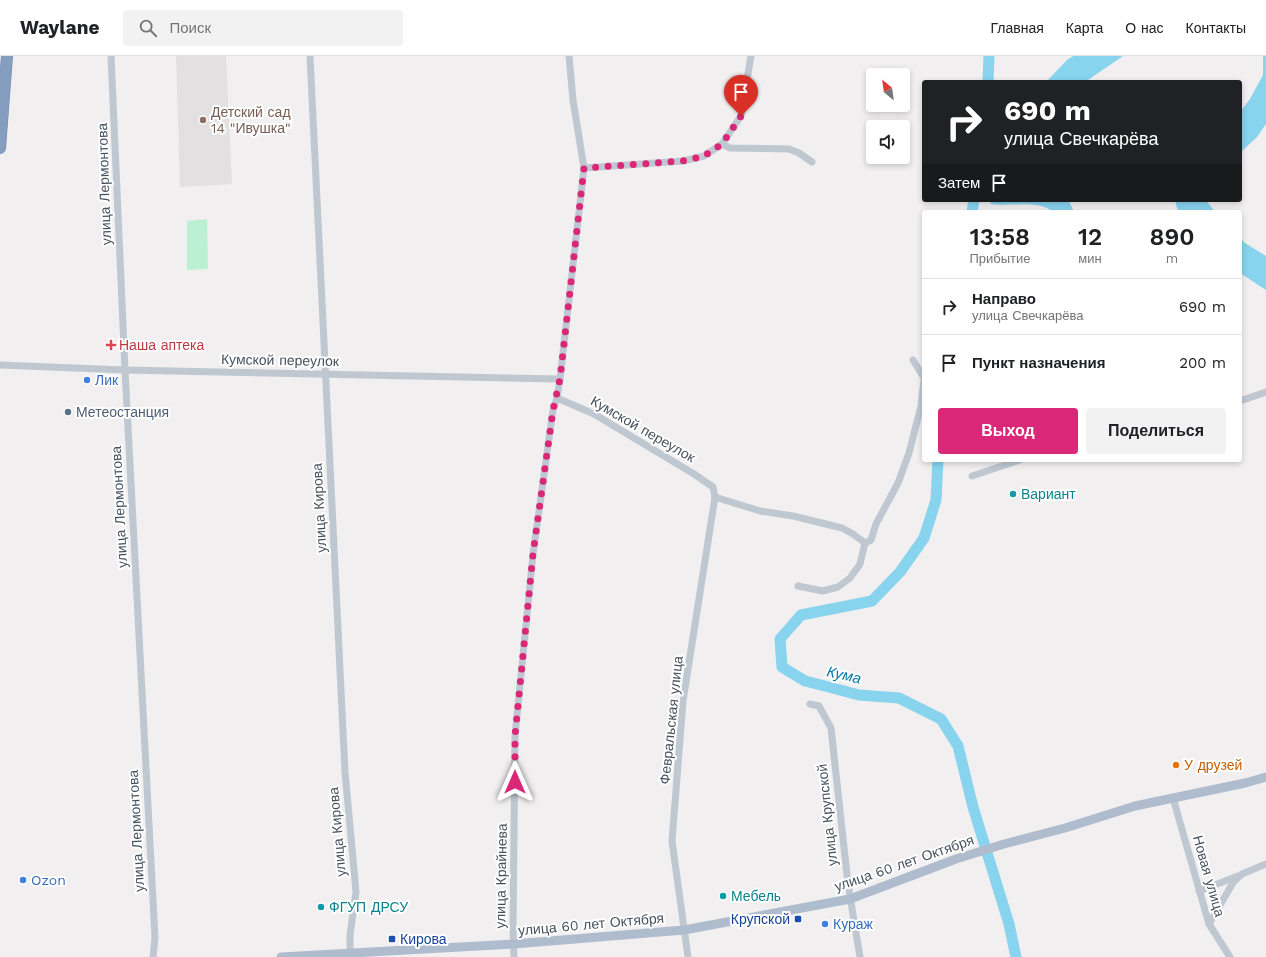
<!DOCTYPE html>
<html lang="ru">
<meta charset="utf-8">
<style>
:root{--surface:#fff;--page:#f2f2f2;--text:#202124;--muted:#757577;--line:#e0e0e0;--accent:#db2777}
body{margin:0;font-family:"Work Sans",sans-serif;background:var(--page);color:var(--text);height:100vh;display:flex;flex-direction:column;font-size:15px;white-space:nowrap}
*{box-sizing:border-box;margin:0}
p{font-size:13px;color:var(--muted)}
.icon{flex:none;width:22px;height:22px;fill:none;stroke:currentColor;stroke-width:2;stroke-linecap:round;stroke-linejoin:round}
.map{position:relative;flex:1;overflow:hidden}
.side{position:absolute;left:922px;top:154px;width:320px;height:252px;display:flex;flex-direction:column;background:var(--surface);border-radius:4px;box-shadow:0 2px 6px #0003}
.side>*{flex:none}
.hud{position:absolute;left:922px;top:24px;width:320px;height:122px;border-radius:4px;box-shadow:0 2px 6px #0003;background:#202124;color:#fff;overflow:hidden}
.needle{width:26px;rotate:331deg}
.tools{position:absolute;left:866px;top:12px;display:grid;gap:8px}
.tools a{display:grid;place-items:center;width:44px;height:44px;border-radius:4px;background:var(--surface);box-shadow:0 2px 6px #0003;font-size:20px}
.pin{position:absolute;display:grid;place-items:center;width:34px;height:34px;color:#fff;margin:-41px -17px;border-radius:50% 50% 50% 0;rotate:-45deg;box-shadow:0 0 4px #0007}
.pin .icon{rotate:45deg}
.me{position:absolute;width:44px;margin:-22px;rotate:0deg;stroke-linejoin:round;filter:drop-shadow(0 0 3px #0008)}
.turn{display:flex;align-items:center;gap:14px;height:84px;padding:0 16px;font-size:18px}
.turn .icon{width:52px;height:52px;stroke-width:2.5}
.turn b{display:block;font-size:28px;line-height:34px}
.then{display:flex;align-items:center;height:38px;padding:0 16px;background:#0003;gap:8px;font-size:15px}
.eta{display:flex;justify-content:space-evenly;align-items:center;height:68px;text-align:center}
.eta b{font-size:24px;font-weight:600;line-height:28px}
.action{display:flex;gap:8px;margin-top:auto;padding:8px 16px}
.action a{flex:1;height:46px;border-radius:4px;background:var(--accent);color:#fff;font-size:16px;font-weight:600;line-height:46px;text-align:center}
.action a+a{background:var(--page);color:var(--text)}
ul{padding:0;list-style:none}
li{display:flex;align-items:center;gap:12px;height:56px;padding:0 16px;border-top:1px solid var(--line)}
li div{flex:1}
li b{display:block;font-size:15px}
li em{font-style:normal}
header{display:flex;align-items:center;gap:24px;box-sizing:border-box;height:56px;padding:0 20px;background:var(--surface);border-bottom:1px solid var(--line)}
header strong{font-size:19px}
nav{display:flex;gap:22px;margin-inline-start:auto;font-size:14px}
.search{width:280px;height:36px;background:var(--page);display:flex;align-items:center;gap:10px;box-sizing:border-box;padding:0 14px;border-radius:4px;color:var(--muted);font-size:15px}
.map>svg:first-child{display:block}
.education{fill:#e2e0e1}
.green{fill:#bcf0d3}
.water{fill:#88d3ee}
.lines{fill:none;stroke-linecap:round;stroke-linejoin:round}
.river{stroke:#88d3ee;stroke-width:11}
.highway-casing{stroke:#7189aa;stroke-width:12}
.minor{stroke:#bfc8d1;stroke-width:7}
.major{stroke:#aebcce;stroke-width:9}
.highway{stroke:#859ebf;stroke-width:11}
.route{stroke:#db2777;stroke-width:7;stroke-dasharray:0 12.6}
.education-dot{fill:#8d6e63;stroke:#fff;stroke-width:1.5}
.health-dot{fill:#e0444e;stroke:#fff;stroke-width:1.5}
.shop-dot{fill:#3f7fe0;stroke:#fff;stroke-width:1.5}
.service-dot{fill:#5c6f8a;stroke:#fff;stroke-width:1.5}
.culture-dot{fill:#0f9aa8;stroke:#fff;stroke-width:1.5}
.food-dot{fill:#e8710a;stroke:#fff;stroke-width:1.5}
.transit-dot{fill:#1a4fb4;stroke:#fff;stroke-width:1.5}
.labels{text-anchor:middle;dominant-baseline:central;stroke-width:4;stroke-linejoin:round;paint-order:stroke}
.education-label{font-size:14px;fill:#785e54;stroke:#fff;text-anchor:start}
.street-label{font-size:14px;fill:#46515d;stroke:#fff}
.health-label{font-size:14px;fill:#be3a42;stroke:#fff;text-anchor:start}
.shop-label{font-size:14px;fill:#366cbe;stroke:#fff;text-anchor:start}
.service-label{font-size:14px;fill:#4e5e75;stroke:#fff;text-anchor:start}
.culture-label{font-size:14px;fill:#0d838f;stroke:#fff;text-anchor:start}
.food-label{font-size:14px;fill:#c56008;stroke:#fff;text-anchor:start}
.transit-label{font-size:14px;fill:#164399;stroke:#fff;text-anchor:end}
.water-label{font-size:15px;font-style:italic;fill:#0a7ba4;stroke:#fff}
</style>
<header>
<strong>Waylane</strong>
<div class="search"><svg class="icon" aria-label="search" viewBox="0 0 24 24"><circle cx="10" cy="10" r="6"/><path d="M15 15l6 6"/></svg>Поиск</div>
<nav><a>Главная</a><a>Карта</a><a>О нас</a><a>Контакты</a></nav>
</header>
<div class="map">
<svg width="1266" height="901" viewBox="0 0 1266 901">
<rect width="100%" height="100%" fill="#f1efef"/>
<polygon class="education" points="176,0 226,0 232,128 180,131"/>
<polygon class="green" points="207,163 208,213 187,214 187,165"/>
<g class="water">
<polygon points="1073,0 1123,0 1085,26 1046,26 1067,4"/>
<polygon points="1263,0 1266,0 1266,68 1257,81 1240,97 1240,56 1250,43 1263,19"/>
<path d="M989,144H1067L1070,147L1074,156H1053C1039,143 1009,151 991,148Z"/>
<polygon points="1175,144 1206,144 1215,156 1180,156 1177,152"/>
<polygon points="1240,182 1245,187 1266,200 1266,234 1240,217"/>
</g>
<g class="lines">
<g class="river">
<polyline points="988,26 989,0"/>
<polyline points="972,156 974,144"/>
<polyline points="938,404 936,444 924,482 900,516 872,545 801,559 780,583 782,611 805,625 821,629 859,639 899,642 941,663 958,690 973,751 1009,868 1016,901"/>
</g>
<g class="highway-casing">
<polyline id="highway" points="0,92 7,0"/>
</g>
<g class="minor">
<polyline points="111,0 125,314 155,882 153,901"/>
<polyline points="310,0 345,716 356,836 350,879 350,898 353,901"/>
<polyline points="722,88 730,92 789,93 799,97 812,106"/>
<polyline points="584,112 683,105 704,100 722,88 741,60 751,0"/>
<polyline points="913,304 924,322"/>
<polyline points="0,309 125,314 560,323"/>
<polyline points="557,342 594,358 694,418 713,431 715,441 683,645 672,785 688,901"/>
<polyline points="1240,345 1266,336"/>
<polyline points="972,420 1020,404"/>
<polyline points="715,441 760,455 793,460 842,472 853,478 865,487"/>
<polyline points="798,530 823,535 838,531 850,522 860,508 865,487 871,484 876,468 898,427 909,397 921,350 924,324"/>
<polyline points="810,648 819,650 831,672 848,828 860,901"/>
<polyline points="1173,742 1209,868 1230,901"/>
<polyline points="1199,835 1238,820"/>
<polyline points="1209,868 1234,825 1242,818 1266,808"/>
<polyline points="514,901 513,873 515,680 533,498 553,354 557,342 560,323 584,112 573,44 569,0"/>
</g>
<polyline class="major" points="281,901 514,888 684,874 850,843 956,803 1004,788 1065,772 1135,750 1245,727 1266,721"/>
<use href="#highway" class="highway"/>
</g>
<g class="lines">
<polyline class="route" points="515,726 515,680 533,498 553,354 560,323 584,112 683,105 704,100 722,88 741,60"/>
</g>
<circle class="education-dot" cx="203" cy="64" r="4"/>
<path class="health-dot" d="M109 283h4v4h4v4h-4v4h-4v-4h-4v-4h4z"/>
<g class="shop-dot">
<circle cx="87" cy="324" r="4"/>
<circle cx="23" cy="824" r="4"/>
<circle cx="825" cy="868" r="4"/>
</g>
<circle class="service-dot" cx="68" cy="356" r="4"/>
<g class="culture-dot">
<circle cx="1013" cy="438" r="4"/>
<circle cx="723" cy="840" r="4"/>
<circle cx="321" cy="851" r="4"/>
</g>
<circle class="food-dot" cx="1176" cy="709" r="4"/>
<g class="transit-dot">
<rect x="794" y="859" width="8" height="8" rx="2"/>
<rect x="388" y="879" width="8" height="8" rx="2"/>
</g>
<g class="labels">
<g class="education-label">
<text x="211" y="56">Детский сад<tspan x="211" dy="16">14 "Ивушка"</tspan></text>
</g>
<g class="street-label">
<text transform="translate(104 128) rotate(-92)">улица Лермонтова</text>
<text transform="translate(280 304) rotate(1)">Кумской переулок</text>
<text transform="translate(643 373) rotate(30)">Кумской переулок</text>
<text transform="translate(119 451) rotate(-93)">улица Лермонтова</text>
<text transform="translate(319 452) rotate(-93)">улица Кирова</text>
<text transform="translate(671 664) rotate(-84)">Февральская улица</text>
<text transform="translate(827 759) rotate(-96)">улица Крупской</text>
<text transform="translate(136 775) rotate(-93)">улица Лермонтова</text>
<text transform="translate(337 776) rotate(-95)">улица Кирова</text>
<text transform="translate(904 807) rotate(-19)">улица 60 лет Октября</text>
<text transform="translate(501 820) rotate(-89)">улица Крайнева</text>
<text transform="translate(1209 820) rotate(74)">Новая улица</text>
<text transform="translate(591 868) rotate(-5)">улица 60 лет Октября</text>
</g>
<g class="health-label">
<text x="119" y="289">Наша аптека</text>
</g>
<g class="shop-label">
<text x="95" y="324">Лик</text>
<text x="31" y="824">Ozon</text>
<text x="833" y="868">Кураж</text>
</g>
<g class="service-label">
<text x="76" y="356">Метеостанция</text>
</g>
<g class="culture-label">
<text x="1021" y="438">Вариант</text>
<text x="731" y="840">Мебель</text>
<text x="329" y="851">ФГУП ДРСУ</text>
</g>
<g class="food-label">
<text x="1184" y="709">У друзей</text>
</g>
<g class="transit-label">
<text x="790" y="863">Крупской</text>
<text x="400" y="883" text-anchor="start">Кирова</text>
</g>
<g class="water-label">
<text transform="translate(844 619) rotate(13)">Кума</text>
</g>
</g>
</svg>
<div class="tools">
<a><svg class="needle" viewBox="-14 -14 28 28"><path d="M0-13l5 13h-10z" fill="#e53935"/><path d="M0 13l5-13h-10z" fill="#757577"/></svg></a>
<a><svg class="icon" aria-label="sound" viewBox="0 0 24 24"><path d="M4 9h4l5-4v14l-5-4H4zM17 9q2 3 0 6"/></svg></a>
</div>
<div class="pin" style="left:741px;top:60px;background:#d93025"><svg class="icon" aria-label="arrive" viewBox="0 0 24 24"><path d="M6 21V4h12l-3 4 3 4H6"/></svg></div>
<svg class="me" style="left:515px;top:726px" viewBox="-20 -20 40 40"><path d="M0-17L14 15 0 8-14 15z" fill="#db2777" stroke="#fff" stroke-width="4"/></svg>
<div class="hud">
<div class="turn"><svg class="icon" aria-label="right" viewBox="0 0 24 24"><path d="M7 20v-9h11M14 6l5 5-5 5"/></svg><div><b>690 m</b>улица Свечкарёва</div></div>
<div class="then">Затем<svg class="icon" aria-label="arrive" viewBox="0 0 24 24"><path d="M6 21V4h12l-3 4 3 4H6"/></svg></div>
</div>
<section class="side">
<div class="eta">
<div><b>13:58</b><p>Прибытие</p></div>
<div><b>12</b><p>мин</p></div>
<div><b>890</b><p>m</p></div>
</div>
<ul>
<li><svg class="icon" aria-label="right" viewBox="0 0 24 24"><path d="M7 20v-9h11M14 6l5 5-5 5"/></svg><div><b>Направо</b><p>улица Свечкарёва</p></div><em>690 m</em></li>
<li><svg class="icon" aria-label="arrive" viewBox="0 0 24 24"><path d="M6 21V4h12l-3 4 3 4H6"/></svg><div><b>Пункт назначения</b></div><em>200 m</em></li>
</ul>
<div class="action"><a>Выход</a><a>Поделиться</a></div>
</section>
</div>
